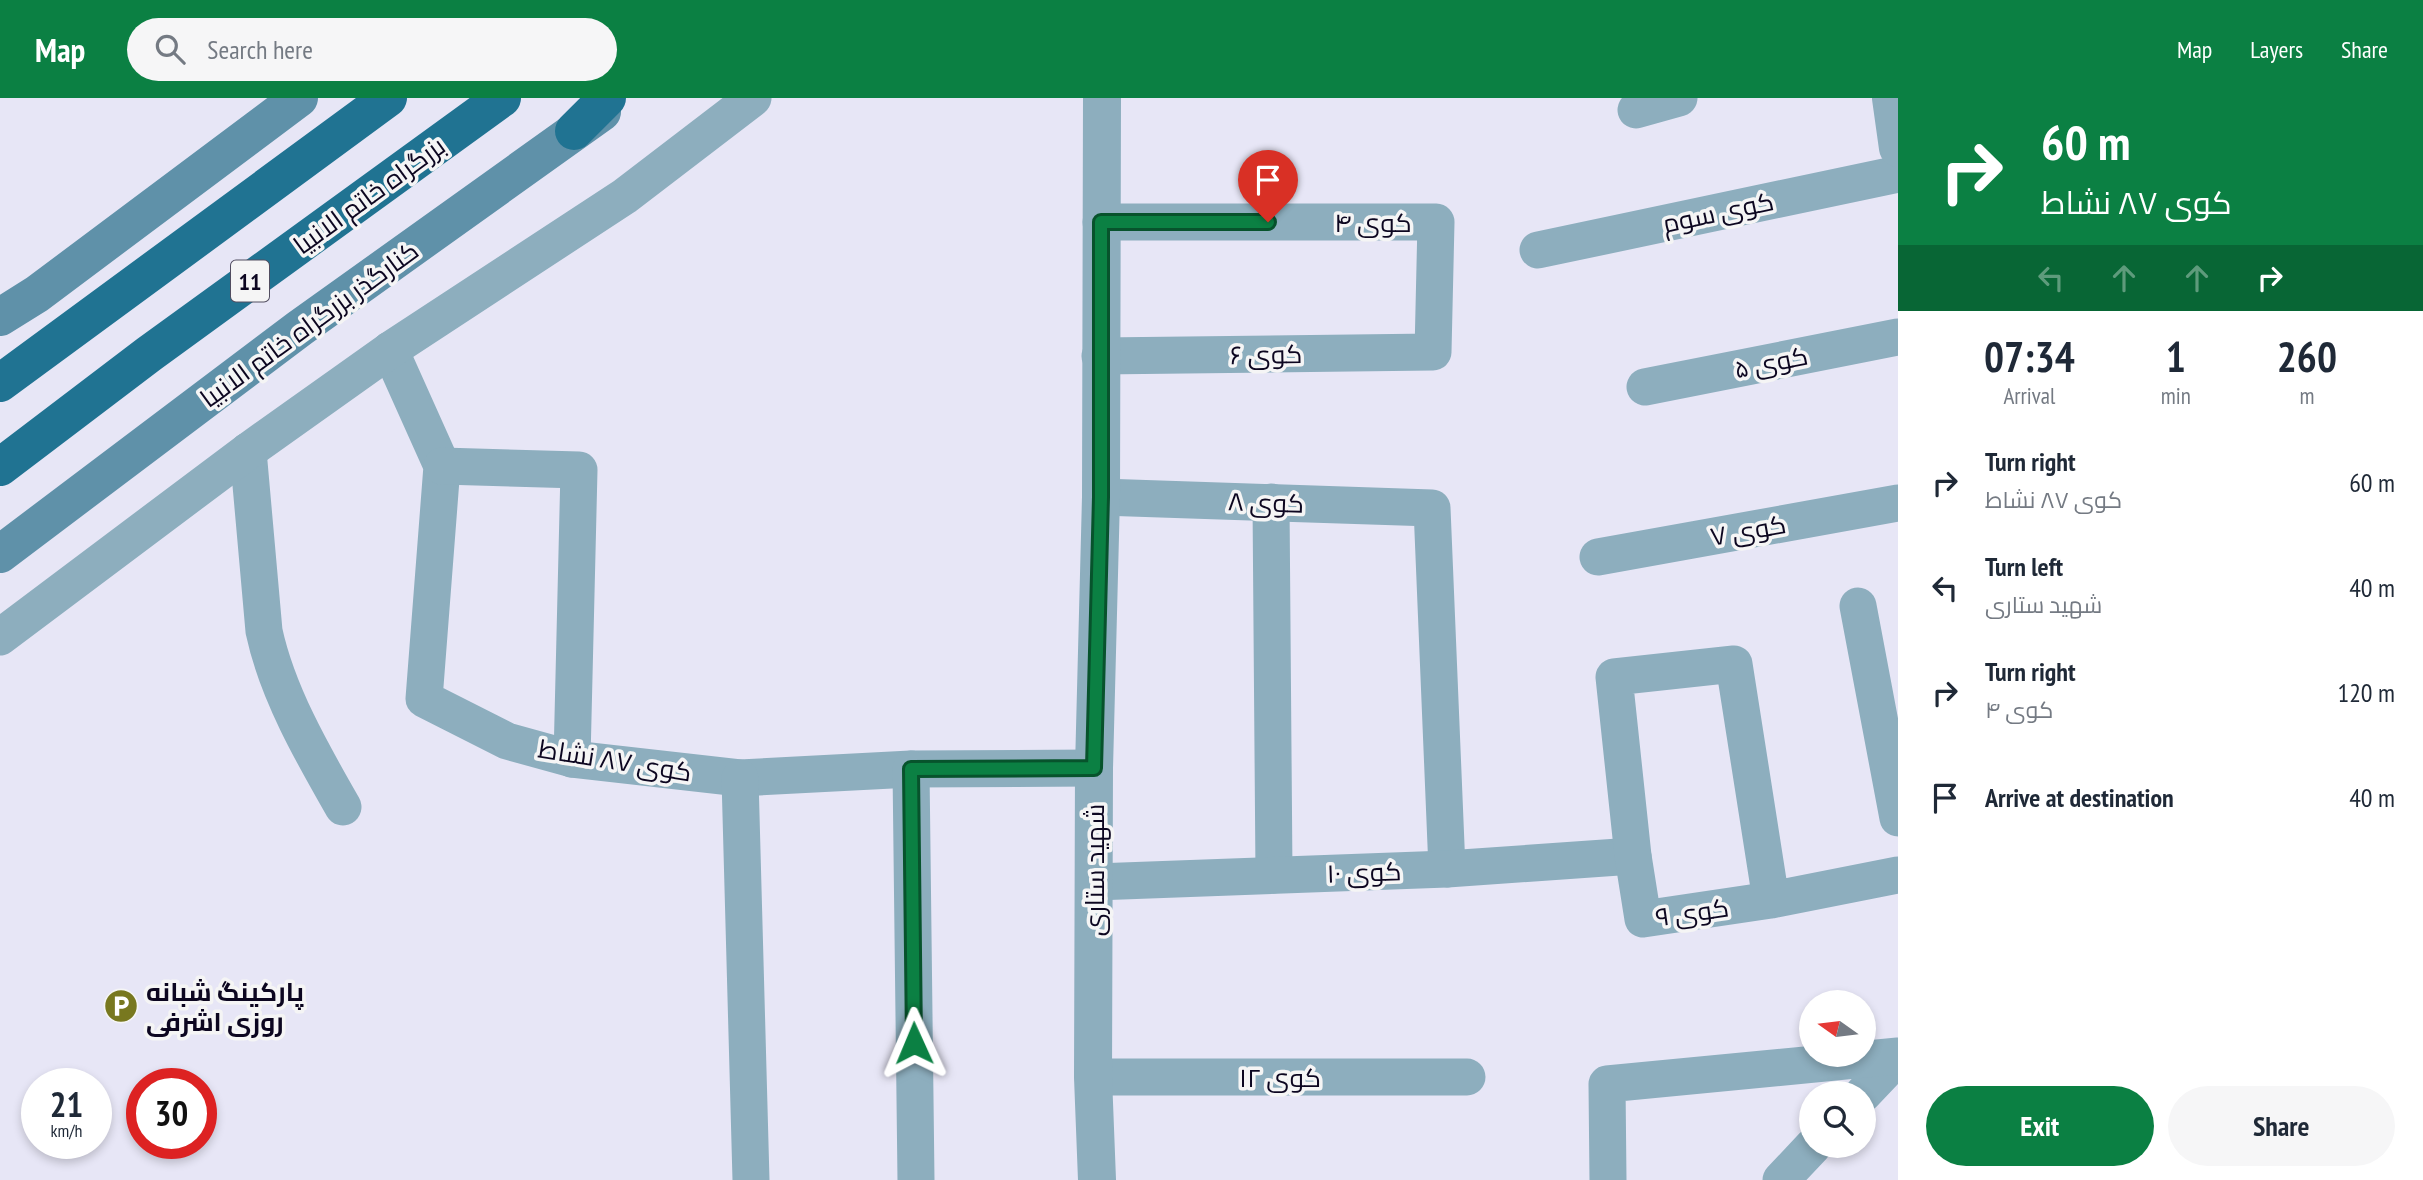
<!DOCTYPE html>
<meta charset="utf-8">
<style>
:root{--surface:#fff;--page:#f6f6f7;--text:#1f2937;--muted:#747a83;--accent:#0b8043}
body{margin:0;font-family:"PT Sans Narrow",Cairo,sans-serif;background:var(--page);color:var(--text);height:100vh;display:flex;flex-direction:column;font-size:26px;white-space:nowrap}
*{box-sizing:border-box;margin:0}
p{font-size:23px;color:var(--muted)}
.icon{flex:none;width:38px;height:38px;fill:none;stroke:currentColor;stroke-width:2;stroke-linecap:round;stroke-linejoin:round}
.map{position:relative;flex:1;overflow:hidden}
.panel{display:flex;flex-direction:column;background:var(--surface);width:525px}
.panel>*{flex:none}
.top-card{background:#0b8043;color:#fff;overflow:hidden}
.needle{width:46px;rotate:284deg}
.buttons{position:absolute;left:1799px;top:892px;display:grid;gap:14px}
.buttons a{display:grid;place-items:center;width:77px;height:77px;border-radius:50%;background:var(--surface);box-shadow:0 4px 10px #0003;font-size:35px}
.speed{position:absolute;left:21px;top:970px;display:flex;gap:14px;font-size:35px;font-weight:700;text-align:center}
.speed>*{display:grid;place-content:center;width:91px;height:91px;border-radius:50%;background:var(--surface);box-shadow:0 4px 10px #0003;line-height:1}
.speed small{font-size:18px;font-weight:400}
.speed .limit{border:10px solid #d22;background:#fff;color:#111}
.pin{position:absolute;display:grid;place-items:center;width:60px;height:60px;color:#fff;margin:-72px -30px;border-radius:50% 50% 50% 0;rotate:-45deg;box-shadow:0 0 7px #0007}
.pin .icon{rotate:45deg}
.me{position:absolute;width:77px;margin:-38px;rotate:359deg;stroke-linejoin:round;filter:drop-shadow(0 0 5px #0008)}
.turn{display:flex;align-items:center;gap:24px;height:147px;padding:0 28px;font-size:32px}
.turn .icon{width:91px;height:91px;stroke-width:2.5}
.turn b{display:block;font-size:49px;line-height:60px}
.lanes{display:flex;align-items:center;height:66px;padding:0 28px;background:#0003;justify-content:center;gap:35px;direction:ltr}
.lanes .off{opacity:.35}
.eta{display:flex;justify-content:space-evenly;align-items:center;height:119px;text-align:center}
.eta b{font-size:42px;font-weight:800;line-height:49px}
.button{display:flex;gap:14px;margin-top:auto;padding:14px 28px}
.button a{flex:1;height:80px;border-radius:42px;background:var(--accent);color:#fff;font-size:28px;font-weight:800;line-height:80px;text-align:center}
.button a+a{background:var(--page);color:var(--text)}
ul{padding:0;list-style:none}
li{display:flex;align-items:center;gap:21px;height:105px;padding:0 28px}
li div{flex:1}
li b{display:block;font-size:26px}
li em{font-style:normal}
header{display:flex;align-items:center;gap:42px;box-sizing:border-box;height:98px;padding:0 35px;background:var(--accent);color:#fff}
header strong{font-size:33px}
nav{display:flex;gap:38px;margin-inline-start:auto;font-size:24px}
.search{width:490px;height:63px;background:var(--page);display:flex;align-items:center;gap:18px;box-sizing:border-box;padding:0 24px;border-radius:38px;color:var(--muted);font-size:26px}
main{display:flex;flex:1;min-height:0}
.map>svg:first-child{display:block}
.lines{fill:none;stroke-linecap:round;stroke-linejoin:round}
.minor{stroke:#8daebe;stroke-width:37}
.tertiary{stroke:#8daebe;stroke-width:38}
.secondary{stroke:#5f91a9;stroke-width:38}
.trunk{stroke:#207392;stroke-width:38}
.route-casing{stroke:#07532c;stroke-width:18}
.route{stroke:#0b8043;stroke-width:12}
.labels{text-anchor:middle;dominant-baseline:central;stroke-width:7;stroke-linejoin:round;paint-order:stroke}
.shield{fill:#f5f5f5;stroke:#524e60;stroke-width:2}
.shield-label{font-size:24px;font-weight:bold;fill:#0c0620}
.street-label{font-size:26px;fill:#0c0620;stroke:#f5f5f5}
.poi-label{font-size:26px;font-weight:bold;fill:#0c0620;stroke:#f5f5f5;text-anchor:start}
</style>
<header>
<strong>Map</strong>
<div class="search"><svg class="icon" aria-label="search" viewBox="0 0 24 24"><circle cx="10" cy="10" r="6"/><path d="M15 15l6 6"/></svg>Search here</div>
<nav><a>Map</a><a>Layers</a><a>Share</a></nav>
</header>
<main>
<div class="map">
<svg width="1898" height="1082" viewBox="0 0 1898 1082">
<rect width="100%" height="100%" fill="#e7e6f6"/>
<g class="lines">
<g class="minor">
<polyline points="1636,12 1679,0"/>
<polyline points="1538,152 1898,76"/>
<polyline points="390,252 442,368 424,601 507,643 572,661 740,680 911,671 1094,670"/>
<polyline points="1100,258 1433,254 1436,124 1101,124"/>
<polyline points="1645,289 1898,239"/>
<path d="M248,353L264,533C277,594 312,655 343,709"/>
<polyline points="442,368 579,372 572,661"/>
<polyline points="1101,399 1432,410 1447,771"/>
<polyline points="1271,404 1274,777"/>
<polyline points="1598,459 1898,405"/>
<polyline points="1858,508 1898,720"/>
<polyline points="0,539 248,353 390,252 625,98 753,0"/>
<polyline points="911,671 916,1082"/>
<polyline points="740,680 751,1082"/>
<polyline points="1095,784 1447,771 1633,758"/>
<polyline points="1771,802 1734,566 1614,579 1633,758 1643,821 1771,802 1898,777"/>
<polyline points="1093,979 1467,979"/>
<polyline points="1863,996 1898,959"/>
<polyline points="1608,1082 1607,986 1898,958"/>
<polyline points="1781,1082 1813,1048"/>
</g>
<g class="tertiary">
<polyline points="1891,0 1898,50"/>
<polyline points="1097,1082 1093,979 1094,670 1101,399 1102,0"/>
</g>
<g class="secondary">
<polyline points="0,219 37,196 299,0"/>
<polyline points="0,456 300,230 602,14"/>
</g>
<g class="trunk">
<polyline points="574,33 607,0"/>
<polyline points="0,285 388,0"/>
<polyline points="0,369 149,256 502,0"/>
</g>
</g>
<g class="lines">
<g class="route-casing">
<polyline id="route" points="914,945 911,671 1094,670 1101,399 1101,124 1268,124"/>
</g>
<use href="#route" class="route"/>
</g>
<defs>
<g id="parking-disc" transform="scale(1.75)"><circle r="9.5" fill="#78781f" stroke="#f5f5f5"/><path d="M-3.5-5.5H1a3.5 3.5 0 0 1 0 7H-1V5.5H-3.5ZM-1-3.4V-.6H.8a1.4 1.4 0 0 0 0-2.8Z" fill="#fff"/></g>
</defs>
<g fill-rule="evenodd">
<use href="#parking-disc" x="121" y="908"/>
</g>
<g class="labels">
<rect class="shield" x="231" y="162.5" width="38" height="41" rx="5"/>
<g class="shield-label">
<text x="250" y="183">11</text>
</g>
<g class="street-label">
<text transform="translate(369 97) rotate(-36)">بزرگراه خاتم الانبیا</text>
<text transform="translate(1718 114) rotate(-12)">کوی سوم</text>
<text x="1373" y="124">کوی ۴</text>
<text transform="translate(309 226) rotate(-36)">کنارگذر بزرگراه خاتم الانبیا</text>
<text transform="translate(1266 256) rotate(-1)">کوی ۶</text>
<text transform="translate(1771 264) rotate(-11)">کوی ۵</text>
<text transform="translate(1266 404) rotate(2)">کوی ۸</text>
<text transform="translate(1748 432) rotate(-10)">کوی ۷</text>
<text transform="translate(615 662) rotate(9)">کوی ۸۷ نشاط</text>
<text transform="translate(1094 772) rotate(-90)">شهید ستاری</text>
<text transform="translate(1364 774) rotate(-2)">کوی ۱۰</text>
<text transform="translate(1692 814) rotate(-8)">کوی ۹</text>
<text x="1280" y="979">کوی ۱۲</text>
</g>
<g class="poi-label">
<text x="146" y="893">پارکینگ شبانه<tspan x="146" dy="30">روزی اشرفی</tspan></text>
</g>
</g>
</svg>
<div class="buttons">
<a><svg class="needle" viewBox="-14 -14 28 28"><path d="M0-13l5 13h-10z" fill="#e53935"/><path d="M0 13l5-13h-10z" fill="#747a83"/></svg></a>
<a><svg class="icon" aria-label="search" viewBox="0 0 24 24"><circle cx="10" cy="10" r="6"/><path d="M15 15l6 6"/></svg></a>
</div>
<div class="speed"><div>21<small>km/h</small></div><div class="limit">30</div></div>
<div class="pin" style="left:1268px;top:124px;background:#d93025"><svg class="icon" aria-label="arrive" viewBox="0 0 24 24"><path d="M6 21V4h12l-3 4 3 4H6"/></svg></div>
<svg class="me" style="left:914px;top:945px" viewBox="-20 -20 40 40"><path d="M0-17L14 15 0 8-14 15z" fill="#0b8043" stroke="#fff" stroke-width="4"/></svg>
</div>
<section class="panel">
<div class="top-card">
<div class="turn"><svg class="icon" aria-label="right" viewBox="0 0 24 24"><path d="M7 20v-9h11M14 6l5 5-5 5"/></svg><div><b>60 m</b>کوی ۸۷ نشاط</div></div>
<div class="lanes"><svg class="icon off" aria-label="left" viewBox="0 0 24 24"><path d="M17 20v-9H6M10 6l-5 5 5 5"/></svg><svg class="icon off" aria-label="ahead" viewBox="0 0 24 24"><path d="M12 20V5M6 11l6-6 6 6"/></svg><svg class="icon off" aria-label="ahead" viewBox="0 0 24 24"><path d="M12 20V5M6 11l6-6 6 6"/></svg><svg class="icon" aria-label="right" viewBox="0 0 24 24"><path d="M7 20v-9h11M14 6l5 5-5 5"/></svg></div>
</div>
<div class="eta">
<div><b>07:34</b><p>Arrival</p></div>
<div><b>1</b><p>min</p></div>
<div><b>260</b><p>m</p></div>
</div>
<ul>
<li><svg class="icon" aria-label="right" viewBox="0 0 24 24"><path d="M7 20v-9h11M14 6l5 5-5 5"/></svg><div><b>Turn right</b><p>کوی ۸۷ نشاط</p></div><em>60 m</em></li>
<li><svg class="icon" aria-label="left" viewBox="0 0 24 24"><path d="M17 20v-9H6M10 6l-5 5 5 5"/></svg><div><b>Turn left</b><p>شهید ستاری</p></div><em>40 m</em></li>
<li><svg class="icon" aria-label="right" viewBox="0 0 24 24"><path d="M7 20v-9h11M14 6l5 5-5 5"/></svg><div><b>Turn right</b><p>کوی ۴</p></div><em>120 m</em></li>
<li><svg class="icon" aria-label="arrive" viewBox="0 0 24 24"><path d="M6 21V4h12l-3 4 3 4H6"/></svg><div><b>Arrive at destination</b></div><em>40 m</em></li>
</ul>
<div class="button"><a>Exit</a><a>Share</a></div>
</section>
</main>
